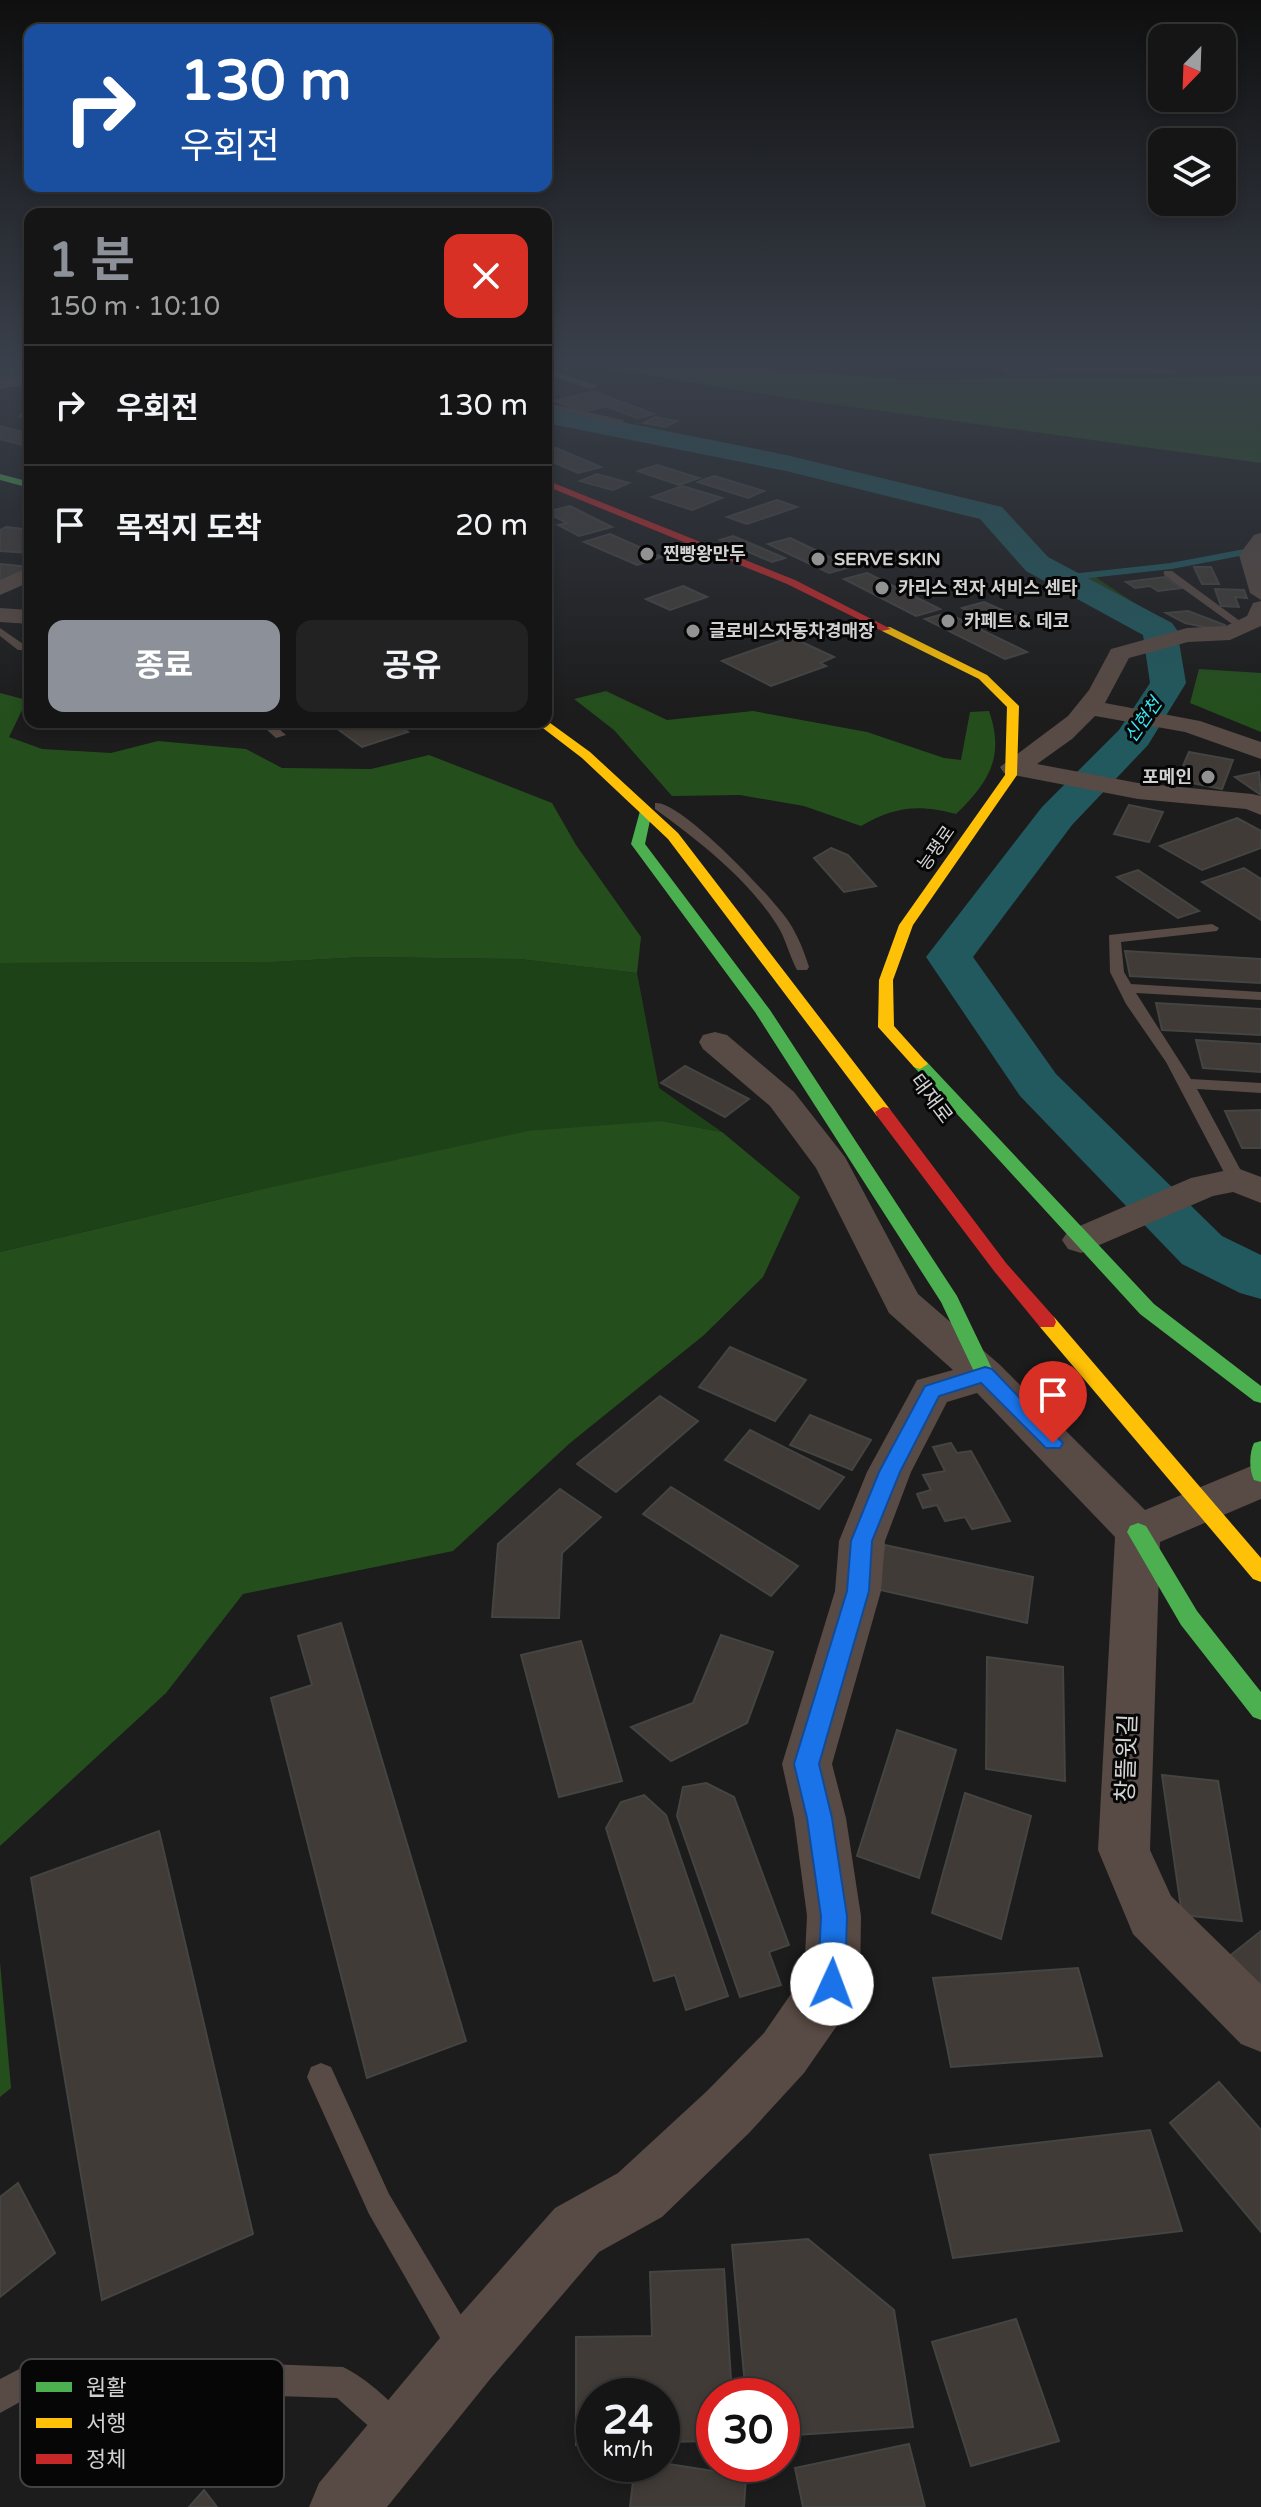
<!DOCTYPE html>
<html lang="ko">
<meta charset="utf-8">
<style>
:root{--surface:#151515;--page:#222;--text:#f1f3f6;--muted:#9d9fa0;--line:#343434;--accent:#8c9099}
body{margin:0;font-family:"Varela Round","Noto Sans KR",sans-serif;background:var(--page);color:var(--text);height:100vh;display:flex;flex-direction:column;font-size:30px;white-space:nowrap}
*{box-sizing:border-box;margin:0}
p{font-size:26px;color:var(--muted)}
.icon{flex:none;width:44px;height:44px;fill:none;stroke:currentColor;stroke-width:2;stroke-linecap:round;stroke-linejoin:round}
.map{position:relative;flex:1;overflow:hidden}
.drawer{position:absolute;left:24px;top:208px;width:528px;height:520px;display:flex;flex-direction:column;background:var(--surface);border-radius:16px;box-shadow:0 4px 12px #0003,0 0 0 2px var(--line)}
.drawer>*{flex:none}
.hud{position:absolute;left:24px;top:24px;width:528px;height:168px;border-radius:16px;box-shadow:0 4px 12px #0003,0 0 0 2px var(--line);background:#1a4fa0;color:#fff;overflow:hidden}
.needle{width:52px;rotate:203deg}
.tools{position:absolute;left:1148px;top:24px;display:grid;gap:16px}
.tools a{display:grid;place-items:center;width:88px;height:88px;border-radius:16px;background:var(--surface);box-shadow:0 4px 12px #0003,0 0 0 2px var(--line);font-size:40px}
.speed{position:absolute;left:576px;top:2378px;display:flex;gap:16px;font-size:40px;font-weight:700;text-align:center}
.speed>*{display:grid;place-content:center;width:104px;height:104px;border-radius:50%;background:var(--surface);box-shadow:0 4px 12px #0003,0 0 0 2px var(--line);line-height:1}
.speed small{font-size:20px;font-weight:400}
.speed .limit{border:12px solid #d22;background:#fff;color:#111}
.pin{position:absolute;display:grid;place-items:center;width:68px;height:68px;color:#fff;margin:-82px -34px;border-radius:50% 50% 50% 0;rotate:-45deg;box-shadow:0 0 8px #0007}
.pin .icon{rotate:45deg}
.me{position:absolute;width:88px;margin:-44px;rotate:2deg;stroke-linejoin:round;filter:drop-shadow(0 0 6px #0008)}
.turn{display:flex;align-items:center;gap:28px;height:168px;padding:0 24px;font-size:36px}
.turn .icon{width:104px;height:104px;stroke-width:2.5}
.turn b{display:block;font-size:56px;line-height:68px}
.round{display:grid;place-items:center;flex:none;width:84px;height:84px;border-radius:16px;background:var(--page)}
.overview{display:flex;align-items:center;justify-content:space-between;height:136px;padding:0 24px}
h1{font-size:48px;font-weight:700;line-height:60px;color:var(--accent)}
.cta{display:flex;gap:16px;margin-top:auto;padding:16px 24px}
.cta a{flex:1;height:92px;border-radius:16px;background:var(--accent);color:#fff;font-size:32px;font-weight:700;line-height:92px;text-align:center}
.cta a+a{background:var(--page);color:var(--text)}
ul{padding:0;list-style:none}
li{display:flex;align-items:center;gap:24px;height:120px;padding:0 24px;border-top:2px solid var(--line)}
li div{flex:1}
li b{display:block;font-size:30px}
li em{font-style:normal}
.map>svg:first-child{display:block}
.green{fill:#1e4217}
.forest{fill:#244f1c}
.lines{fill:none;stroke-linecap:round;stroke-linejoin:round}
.stream{stroke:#21595e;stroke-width:6}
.river{fill:#21595e;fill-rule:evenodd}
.building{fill:#403b36;stroke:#444443;stroke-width:2}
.lane{fill:#584a44;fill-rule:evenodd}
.street{fill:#584a44;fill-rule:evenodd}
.fast{fill:#4caf50;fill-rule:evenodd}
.slow{fill:#ffc107;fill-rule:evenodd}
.jam{fill:#c62828;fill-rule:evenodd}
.route{fill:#1a73e8;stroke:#114b97;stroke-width:2}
.poi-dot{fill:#929293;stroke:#060607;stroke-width:3}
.labels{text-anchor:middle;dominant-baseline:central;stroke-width:6;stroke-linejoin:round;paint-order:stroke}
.far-poi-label{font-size:18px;font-weight:bold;fill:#d2d2d3;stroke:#060607;text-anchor:start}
.far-water-label{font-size:18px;font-style:italic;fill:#39e7f6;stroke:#060607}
.far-street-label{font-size:18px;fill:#d2d2d3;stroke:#060607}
.street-label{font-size:20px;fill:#d2d2d3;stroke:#060607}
.near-street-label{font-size:24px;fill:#d2d2d3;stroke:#060607}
.key{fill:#060607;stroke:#434344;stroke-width:2}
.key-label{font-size:22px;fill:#d2d2d3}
</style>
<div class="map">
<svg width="1261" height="2507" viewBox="0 0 1261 2507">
<rect width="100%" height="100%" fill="#1c1c1c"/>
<g class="green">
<polygon points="1094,576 1176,631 1166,633 1066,578"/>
<polygon points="363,957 519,959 637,973 659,1088 722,1132 662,1121 382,1164 250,1192 0,1252 0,963 273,962"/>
</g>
<g class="forest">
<polygon points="564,361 683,361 907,380 1261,376 1261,463 787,398"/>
<polygon points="1199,669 1261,673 1261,732 1190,703"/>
<path d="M606,691L667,720L753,711L867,732L944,758L961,760L970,712L989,711C1005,757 989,782 956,814C919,804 895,806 861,826L804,806L740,795L672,796L614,730L574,699Z"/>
<polygon points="0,693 27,700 9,737 42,749 111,753 158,741 246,749 282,768 371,769 429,755 552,803 576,845 641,937 637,973 519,959 363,957 273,962 0,963"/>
<polygon points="662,1121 722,1132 800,1197 763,1277 704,1335 570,1443 453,1551 243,1594 166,1693 0,1846 0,1252 250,1192 528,1131"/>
<polygon points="0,1962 11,2088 0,2097"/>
</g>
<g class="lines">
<polyline class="stream" points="1062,578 1171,566 1261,549"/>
<polygon class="river" points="546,407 786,455 1002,507 1048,557 1172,623 1177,630 1186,683 1148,745 1072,825 973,957 1056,1074 1222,1236 1261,1255 1261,1299 1240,1293 1182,1264 1020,1096 926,957 1042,807 1119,730 1150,683 1143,635 1026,571 980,519 786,471 546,423"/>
</g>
<g class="building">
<polygon points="0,368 29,370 16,378 0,376"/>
<polygon points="1170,368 1175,373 1008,374 1004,369"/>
<polygon points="593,391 622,402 584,412 555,401"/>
<polygon points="625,403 654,414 637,418 608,407"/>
<polygon points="655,417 677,421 666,427 644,423"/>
<polygon points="0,426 30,434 30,447 0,439"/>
<polygon points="556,448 601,467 578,473 546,459 546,451"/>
<polygon points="657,465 699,478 679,485 638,471"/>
<polygon points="597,474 629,483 613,490 580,481"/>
<polygon points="714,476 764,491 748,498 698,482"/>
<polygon points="682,486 722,498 692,510 652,497"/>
<polygon points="777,500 797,507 747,524 727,517"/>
<polygon points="570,506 612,527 579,536 558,525 567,523 546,512"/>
<polygon points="6,527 30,530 30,553 0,551 0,530"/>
<polygon points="610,534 662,557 637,565 584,542"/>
<polygon points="733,536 785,558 772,562 720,540"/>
<polygon points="790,538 851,567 829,573 768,544"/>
<polygon points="0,564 30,567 0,583"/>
<polygon points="1194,567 1211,567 1219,584 1202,584"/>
<polygon points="867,573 940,609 916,616 844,579"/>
<polygon points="1165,577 1181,588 1158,591 1150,586 1135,588 1126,582"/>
<polygon points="683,586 707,597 670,610 646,599"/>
<polygon points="1215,589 1244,590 1247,598 1235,597 1239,607 1221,606"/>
<polygon points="984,602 1029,622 1006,629 962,608"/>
<polygon points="1188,611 1225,625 1223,631 1185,623 1166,613"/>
<polygon points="947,613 1027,652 1005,659 925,619"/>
<polygon points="791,637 834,657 820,663 826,666 771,686 722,661"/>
<polygon points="328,722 393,722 408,732 362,747"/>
<polygon points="1189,752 1233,760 1222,789 1177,780"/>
<polygon points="1259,772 1261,795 1235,777"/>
<polygon points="1129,805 1163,812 1149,842 1114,834"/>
<polygon points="1237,818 1261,831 1261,848 1202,870 1160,846"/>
<polygon points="831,848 848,855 876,886 844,892 814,858"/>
<polygon points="1244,868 1261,879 1261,920 1202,882"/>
<polygon points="1138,870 1199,911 1178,918 1117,877"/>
<polygon points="1125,951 1261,959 1261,983 1130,976"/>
<polygon points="1156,1003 1261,1009 1261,1035 1162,1030"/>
<polygon points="1196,1040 1261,1044 1261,1072 1203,1068"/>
<polygon points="685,1066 749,1099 725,1117 661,1083"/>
<polygon points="1261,1110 1261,1148 1242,1148 1225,1111"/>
<polygon points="730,1347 806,1380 775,1421 699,1387"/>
<polygon points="660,1396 698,1421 616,1492 577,1464"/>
<polygon points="810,1415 871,1440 852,1470 790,1445"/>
<polygon points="750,1430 844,1477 819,1509 725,1460"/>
<polygon points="951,1443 957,1453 971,1451 1010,1521 972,1529 965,1517 945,1521 937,1505 923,1508 917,1494 931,1490 923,1475 945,1471 933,1447"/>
<polygon points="671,1487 798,1566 771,1596 643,1514"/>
<polygon points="560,1489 601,1517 562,1553 559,1618 492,1617 498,1544"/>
<polygon points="885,1545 1033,1577 1027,1623 876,1589"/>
<polygon points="341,1623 466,2041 367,2078 271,1698 312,1685 298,1636"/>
<polygon points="721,1635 773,1652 747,1723 671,1761 631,1727 693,1703"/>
<polygon points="581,1641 622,1781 559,1797 521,1655"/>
<polygon points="987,1657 1063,1667 1065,1781 986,1769"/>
<polygon points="897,1730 956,1750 919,1878 857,1856"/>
<polygon points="1162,1775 1218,1781 1242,1921 1182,1915"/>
<polygon points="706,1783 734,1797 789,1945 769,1952 781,1985 740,1997 677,1816 683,1787"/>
<polygon points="965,1793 1031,1816 1001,1939 932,1913"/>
<polygon points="644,1795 666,1815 728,1996 686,2010 675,1975 654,1981 606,1828 621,1802"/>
<polygon points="159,1831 253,2234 102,2300 31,1878"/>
<polygon points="1261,1931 1261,1995 1227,1958"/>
<polygon points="1078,1968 1102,2056 951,2067 933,1978"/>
<polygon points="1219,2082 1261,2130 1261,2232 1170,2123"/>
<polygon points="1150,2130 1182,2231 953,2258 930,2155"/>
<polygon points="18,2183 55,2253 0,2297 0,2197"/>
<polygon points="808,2239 894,2310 913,2427 782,2436 782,2396 746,2396 732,2245"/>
<polygon points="724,2269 732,2396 714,2396 714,2441 662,2442 662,2396 594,2396 594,2445 576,2445 576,2337 652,2336 650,2272"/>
<polygon points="1016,2319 1059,2441 971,2466 932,2342"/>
<polygon points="909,2444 925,2507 803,2507 795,2468"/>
<polygon points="662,2463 746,2476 744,2507 630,2507 635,2464"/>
<polygon points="204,2490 217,2507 189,2507"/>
</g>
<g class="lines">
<g class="lane">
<polygon points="546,369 596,385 597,387 590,389 546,374"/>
<polygon points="546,403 623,420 624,422 620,424 546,407"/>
<polygon points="21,413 30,415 30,419 18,417"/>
<polygon points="1164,571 1172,571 1248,627 1239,629 1164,575"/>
<polygon points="0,628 26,646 26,650 18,650 0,636"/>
<polygon points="258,722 271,722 286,735 276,738"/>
<path d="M655,803C681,800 773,898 789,922C798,936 804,951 809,967L807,970H797C789,955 786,939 777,925C747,878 699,841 655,809Z"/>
<polygon points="1212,924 1219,928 1217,931 1121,942 1124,972 1131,984 1261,992 1261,1000 1136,993 1191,1079 1261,1083 1261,1093 1197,1089 1246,1180 1237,1186 1228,1180 1166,1062 1126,1004 1110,972 1109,935"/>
<polygon points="321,2063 331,2067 389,2194 473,2335 477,2346 473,2357 462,2361 451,2357 369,2214 307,2077 311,2067"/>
<path d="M160,2360L343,2367C363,2376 402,2408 410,2428L405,2439L394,2444L383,2439L337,2398L160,2392L31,2396L0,2413V2379L27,2365Z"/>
</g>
<g class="street">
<polygon points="30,374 30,384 0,389 0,379"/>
<polygon points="1261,533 1261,600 1250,593 1239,555 1254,535"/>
<polygon points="30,567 30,582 0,595 0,580"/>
<polygon points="1261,601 1261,626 1230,640 1188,642 1129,658 1105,703 1200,721 1261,742 1261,759 1185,732 1095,716 1072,739 1037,764 1138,783 1252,794 1261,796 1261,815 1246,809 1138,799 1013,775 1004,773 1000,767 1068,716 1089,690 1111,649 1187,628 1226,626 1247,616 1253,603"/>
<polygon points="0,608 30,610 30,624 0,622"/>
<polygon points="715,1032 727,1035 794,1092 845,1157 918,1294 999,1364 1145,1510 1261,1462 1261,1499 1160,1542 1150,1850 1171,1896 1261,1984 1261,2052 1241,2044 1133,1934 1098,1850 1115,1537 977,1393 947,1402 911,1472 885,1541 881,1591 832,1764 846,1818 861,1916 860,1984 852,2004 804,2073 749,2133 662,2217 599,2252 491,2378 387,2507 309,2507 319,2483 445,2332 555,2208 618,2173 707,2091 764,2033 804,1975 807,1916 794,1818 782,1764 835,1591 839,1541 867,1472 917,1380 953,1370 889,1313 816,1168 770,1106 703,1049 699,1042 703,1035"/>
<polygon points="1237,1168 1261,1177 1261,1203 1233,1192 1213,1196 1081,1253 1068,1249 1062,1240 1068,1231 1191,1178"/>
</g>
<g class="fast">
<polygon points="0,474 30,482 30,488 0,480"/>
<polygon points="646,807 652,811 645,844 770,1010 957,1296 995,1375 992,1380 978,1380 941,1302 755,1012 631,844 640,811"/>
<polygon points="920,1059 926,1061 1154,1304 1261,1386 1261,1403 1254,1401 1140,1314 914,1067 912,1064"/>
<path d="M1261,1441V1482L1254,1480C1249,1470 1249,1453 1254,1443Z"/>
<polygon points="1138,1523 1146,1526 1197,1611 1261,1692 1261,1720 1253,1717 1181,1625 1127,1532 1130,1526"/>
</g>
<g class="slow">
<polygon points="882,627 890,627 987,675 1019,706 1017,775 913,925 893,980 894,1026 928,1064 920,1069 914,1067 878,1027 879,980 899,925 1005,775 1007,707 979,679 882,631"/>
<polygon points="546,720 590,752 678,833 889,1108 891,1112 889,1116 877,1116 668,839 582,758 535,722"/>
<polygon points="1047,1315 1054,1317 1261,1558 1261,1582 1253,1579 1040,1327 1038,1322 1040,1317"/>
</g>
<g class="jam">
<polygon points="546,480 795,580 891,629 882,631 787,584 546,486"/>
<polygon points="883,1107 889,1108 1006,1263 1054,1317 1056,1322 1054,1327 1040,1327 994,1271 877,1116 875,1112"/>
</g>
</g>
<linearGradient id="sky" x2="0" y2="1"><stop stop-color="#0f0f0f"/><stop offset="0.51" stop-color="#3a404b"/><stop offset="1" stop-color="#3a404b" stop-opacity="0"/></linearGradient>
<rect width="1261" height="712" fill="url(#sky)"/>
<polygon class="route" points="985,1367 992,1369 1063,1443 1060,1448 1046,1448 981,1383 939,1396 900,1472 872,1541 869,1591 819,1764 832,1818 847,1916 845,1984 841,1993 832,1997 822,1993 818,1984 821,1916 807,1818 794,1764 847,1591 851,1541 879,1472 925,1386"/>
<g class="poi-dot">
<circle cx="647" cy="554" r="8"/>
<circle cx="818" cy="559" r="8"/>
<circle cx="882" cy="588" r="8"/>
<circle cx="948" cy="621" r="8"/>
<circle cx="693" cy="631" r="8"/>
<circle cx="1208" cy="777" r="8"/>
</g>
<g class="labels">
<g class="far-poi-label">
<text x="663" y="554">찐빵왕만두</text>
<text x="834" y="559">SERVE SKIN</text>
<text x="898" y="588">카리스 전자 서비스 센타</text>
<text x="964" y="621">카페트 &amp; 데코</text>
<text x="709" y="631">글로비스자동차경매장</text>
<text x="1192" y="777" text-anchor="end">포메인</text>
</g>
<g class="far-water-label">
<text transform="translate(1143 720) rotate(-55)">신현천</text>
</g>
<g class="far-street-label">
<text transform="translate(936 848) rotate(-55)">능평로</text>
</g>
<g class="street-label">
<text transform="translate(931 1099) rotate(53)">태재로</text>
</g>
<g class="near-street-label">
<text transform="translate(1127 1758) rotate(-88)">창뜰윗길</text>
</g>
</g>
<rect x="20" y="2359" width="264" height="128" rx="12" class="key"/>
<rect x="36" y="2382" width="36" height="10" fill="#4caf50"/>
<rect x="36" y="2418" width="36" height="10" fill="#ffc107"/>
<rect x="36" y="2454" width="36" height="10" fill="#c62828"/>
<g class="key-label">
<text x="86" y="2395">원활</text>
<text x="86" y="2431">서행</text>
<text x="86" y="2467">정체</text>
</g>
</svg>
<div class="tools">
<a><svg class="needle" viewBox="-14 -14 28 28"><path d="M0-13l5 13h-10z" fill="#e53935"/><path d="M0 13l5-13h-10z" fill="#9d9fa0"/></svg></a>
<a><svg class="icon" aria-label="layers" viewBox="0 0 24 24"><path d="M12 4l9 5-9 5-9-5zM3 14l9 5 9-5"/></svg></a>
</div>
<div class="speed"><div>24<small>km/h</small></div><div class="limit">30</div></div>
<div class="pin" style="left:1053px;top:1443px;background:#d93025"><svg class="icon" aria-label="arrive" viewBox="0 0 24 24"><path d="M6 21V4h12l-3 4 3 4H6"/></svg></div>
<svg class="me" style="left:832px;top:1984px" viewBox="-20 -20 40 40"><circle r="19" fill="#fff"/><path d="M0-13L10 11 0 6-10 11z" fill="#1a73e8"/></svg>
<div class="hud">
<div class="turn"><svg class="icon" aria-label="right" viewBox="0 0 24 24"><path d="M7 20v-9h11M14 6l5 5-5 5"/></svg><div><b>130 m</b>우회전</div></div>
</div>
<section class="drawer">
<div class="overview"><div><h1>1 분</h1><p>150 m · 10:10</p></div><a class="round" style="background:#d93025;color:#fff"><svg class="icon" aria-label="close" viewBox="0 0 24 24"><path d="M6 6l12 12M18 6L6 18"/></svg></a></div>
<ul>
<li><svg class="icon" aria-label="right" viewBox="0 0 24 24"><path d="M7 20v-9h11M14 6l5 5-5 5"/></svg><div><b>우회전</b></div><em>130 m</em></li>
<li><svg class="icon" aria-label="arrive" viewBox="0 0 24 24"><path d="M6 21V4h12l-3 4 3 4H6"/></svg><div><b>목적지 도착</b></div><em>20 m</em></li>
</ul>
<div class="cta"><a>종료</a><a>공유</a></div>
</section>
</div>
